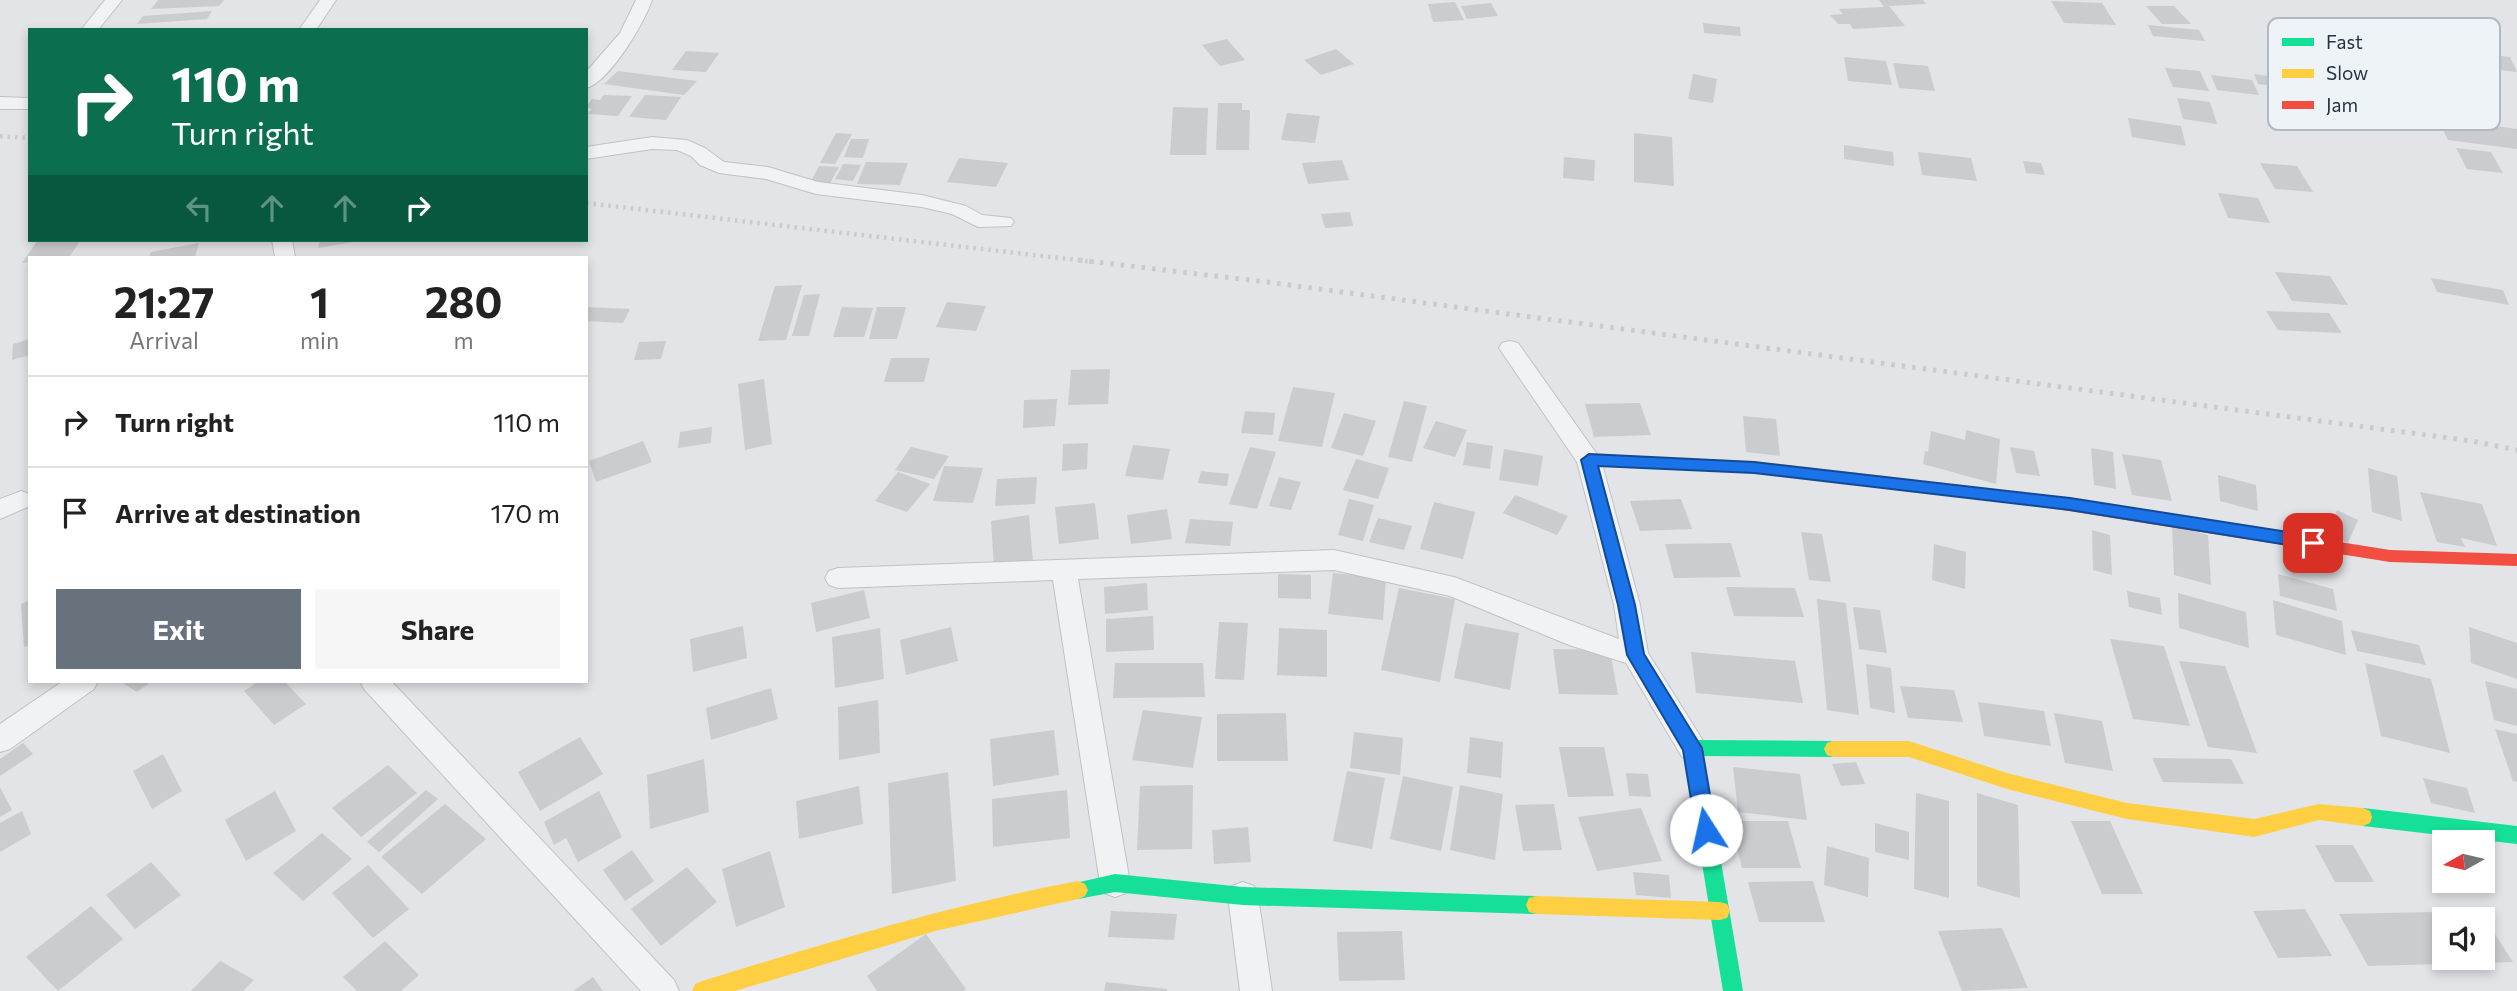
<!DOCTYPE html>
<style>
:root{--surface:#fff;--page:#f6f6f6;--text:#222;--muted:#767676;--line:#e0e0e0;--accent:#68727c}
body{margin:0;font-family:Commissioner,sans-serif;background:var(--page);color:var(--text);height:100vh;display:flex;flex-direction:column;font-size:26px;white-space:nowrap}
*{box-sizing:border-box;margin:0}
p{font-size:23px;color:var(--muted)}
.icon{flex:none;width:38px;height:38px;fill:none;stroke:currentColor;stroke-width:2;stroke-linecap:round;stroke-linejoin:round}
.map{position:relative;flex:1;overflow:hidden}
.sheet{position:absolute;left:28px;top:256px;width:560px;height:427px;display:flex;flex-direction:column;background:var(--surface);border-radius:0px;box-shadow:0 4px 10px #0003}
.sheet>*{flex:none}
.banner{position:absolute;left:28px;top:28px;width:560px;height:214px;border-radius:0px;box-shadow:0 4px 10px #0003;background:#0b6e4f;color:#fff;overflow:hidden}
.needle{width:46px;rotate:262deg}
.controls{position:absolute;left:2432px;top:830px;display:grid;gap:14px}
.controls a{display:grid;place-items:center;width:63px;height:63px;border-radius:0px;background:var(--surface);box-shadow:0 4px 10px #0003;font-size:35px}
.pin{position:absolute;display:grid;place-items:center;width:60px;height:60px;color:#fff;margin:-30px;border-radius:14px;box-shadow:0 4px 10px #0006}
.me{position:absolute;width:77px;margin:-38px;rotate:350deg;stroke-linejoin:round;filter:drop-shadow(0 0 5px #0008)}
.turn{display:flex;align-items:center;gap:24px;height:147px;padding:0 28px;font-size:32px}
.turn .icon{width:91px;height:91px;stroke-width:2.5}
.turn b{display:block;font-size:49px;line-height:60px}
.lanes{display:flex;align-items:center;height:66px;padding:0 28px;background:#0003;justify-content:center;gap:35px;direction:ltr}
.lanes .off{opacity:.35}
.eta{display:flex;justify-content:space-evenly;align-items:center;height:119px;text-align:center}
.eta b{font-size:42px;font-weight:700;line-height:49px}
.action{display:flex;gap:14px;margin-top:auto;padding:14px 28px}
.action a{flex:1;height:80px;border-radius:0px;background:var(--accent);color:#fff;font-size:28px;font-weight:700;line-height:80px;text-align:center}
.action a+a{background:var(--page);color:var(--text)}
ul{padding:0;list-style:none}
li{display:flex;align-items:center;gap:21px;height:91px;padding:0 28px;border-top:2px solid var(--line)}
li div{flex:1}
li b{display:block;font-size:26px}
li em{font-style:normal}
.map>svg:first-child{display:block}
.building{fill:#cacccf;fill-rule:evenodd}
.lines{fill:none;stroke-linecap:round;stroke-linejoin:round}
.street-casing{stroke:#c0c2c5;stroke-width:2}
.street{fill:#f1f2f3;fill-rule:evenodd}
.fast{fill:#16e098;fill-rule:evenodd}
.slow{fill:#ffcf43;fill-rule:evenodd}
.jam{fill:#f24e42;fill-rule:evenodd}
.rail-far1{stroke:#c9cccf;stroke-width:4.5;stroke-dasharray:2.5 5;stroke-linecap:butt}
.rail{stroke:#c9cccf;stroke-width:5;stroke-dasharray:3.5 7;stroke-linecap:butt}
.route{fill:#1a73e8;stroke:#114b97;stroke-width:2}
.key{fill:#eef3f7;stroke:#b2bac1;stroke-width:2}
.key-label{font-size:19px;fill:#263442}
</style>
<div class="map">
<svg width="2517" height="991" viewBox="0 0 2517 991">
<rect width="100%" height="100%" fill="#e2e4e7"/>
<g class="building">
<polygon points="158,0 224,0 219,6 151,9"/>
<polygon points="1879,0 1923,0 1926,4 1889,6 1905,26 1853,29 1850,24 1838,24 1830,15 1843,14 1839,9 1884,7"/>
<polygon points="2051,1 2102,3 2116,25 2064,23"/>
<polygon points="1455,2 1464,20 1433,22 1428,4"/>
<polygon points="1491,3 1498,16 1467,19 1461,6"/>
<polygon points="2146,6 2174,6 2191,24 2162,24"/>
<polygon points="212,11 207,19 137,24 143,16"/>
<polygon points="1703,23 1740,27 1741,36 1704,33"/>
<polygon points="2148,25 2199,30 2205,41 2153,36"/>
<polygon points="1227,39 1245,60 1220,66 1202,45"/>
<polygon points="1336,49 1354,64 1321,75 1304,60"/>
<polygon points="686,51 719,53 706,72 672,70"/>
<polygon points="2482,54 2510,57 2517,72 2491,69"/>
<polygon points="1844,57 1886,61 1892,85 1848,81"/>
<polygon points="1893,63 1928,66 1935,91 1899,88"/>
<polygon points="2165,68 2200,71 2209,91 2173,87"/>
<polygon points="618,71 697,81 684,95 604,84"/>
<polygon points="1693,74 1717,79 1713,103 1688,99"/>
<polygon points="2254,74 2274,77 2278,87 2258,84"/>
<polygon points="2211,75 2252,80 2259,95 2217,90"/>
<polygon points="604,95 632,96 618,116 588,114 592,109 586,107 592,99 600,100"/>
<polygon points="645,95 681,97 666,120 629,117"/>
<polygon points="2177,98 2210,102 2217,124 2183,119"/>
<polygon points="1218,103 1242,103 1242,110 1250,110 1249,150 1216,150"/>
<polygon points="1173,107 1208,108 1206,155 1170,155"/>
<polygon points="1287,113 1320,116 1315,143 1281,140"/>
<polygon points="2128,118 2181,126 2186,146 2132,137"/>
<polygon points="2437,118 2517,129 2517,149 2448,140"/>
<polygon points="836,133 852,134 835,164 820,163"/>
<polygon points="1634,133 1672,137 1674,186 1634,182"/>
<polygon points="851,139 869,139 863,158 844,157"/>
<polygon points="1844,145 1893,152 1894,166 1844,159"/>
<polygon points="2456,148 2491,152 2503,173 2467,169"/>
<polygon points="1918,152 1971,158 1977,181 1922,175"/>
<polygon points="1564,157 1595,160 1594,181 1563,178"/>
<polygon points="959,158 1008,163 996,187 947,182"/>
<polygon points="1342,160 1349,180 1308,184 1302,163"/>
<polygon points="2023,161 2041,163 2045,175 2026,173"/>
<polygon points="866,162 908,163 900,185 857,184"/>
<polygon points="2260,163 2297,166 2313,192 2275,189"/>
<polygon points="843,164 861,165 853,181 835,179"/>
<polygon points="819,166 839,167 828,187 809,185"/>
<polygon points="2218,193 2258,198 2270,223 2228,218"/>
<polygon points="1350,212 1353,226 1325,228 1321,214"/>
<polygon points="38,240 81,240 69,257 30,257 30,262 22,263"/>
<polygon points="320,240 359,240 359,241 318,248"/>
<polygon points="199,243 195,257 149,257 151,252"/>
<polygon points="2275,272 2330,276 2348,305 2292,301"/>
<polygon points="2431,278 2503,290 2509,305 2437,292"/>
<polygon points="802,285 786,340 758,341 775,286"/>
<polygon points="820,294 809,336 792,336 804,295"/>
<polygon points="947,302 986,306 976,331 936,327"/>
<polygon points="586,307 630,309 623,323 586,321"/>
<polygon points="842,307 873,308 864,337 833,337"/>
<polygon points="877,307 906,307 897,339 869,339"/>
<polygon points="2266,311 2329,313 2342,333 2278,330"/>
<polygon points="30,339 30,355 12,360 13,344"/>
<polygon points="666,341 661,359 634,360 639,342"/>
<polygon points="891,358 930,358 924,382 884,382"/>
<polygon points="1110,369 1108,404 1068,405 1071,370"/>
<polygon points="764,379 772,444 745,450 738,384"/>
<polygon points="1293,387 1335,393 1322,447 1278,441"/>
<polygon points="1057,399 1055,426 1023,428 1024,400"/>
<polygon points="1404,401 1427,406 1412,462 1388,457"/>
<polygon points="1640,403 1651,435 1594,437 1585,404"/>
<polygon points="1245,411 1275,413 1273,435 1241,433"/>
<polygon points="1344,413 1376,421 1363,456 1331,448"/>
<polygon points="1743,416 1776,419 1780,456 1746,452"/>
<polygon points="1436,421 1467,430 1455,457 1423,448"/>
<polygon points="712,427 711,443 678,448 680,432"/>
<polygon points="1966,430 2000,439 1996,484 1923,464 1925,451 1928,452 1931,431 1965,440"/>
<polygon points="643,441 652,462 596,482 589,461"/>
<polygon points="1467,442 1493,446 1490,469 1463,465"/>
<polygon points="1088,443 1087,469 1062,471 1063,444"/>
<polygon points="1133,445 1170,449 1163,480 1125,476"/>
<polygon points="911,447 949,456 934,479 895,470"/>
<polygon points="1250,447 1276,452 1257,509 1229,504"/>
<polygon points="2010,447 2034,451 2040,476 2016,473"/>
<polygon points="2091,448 2113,452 2116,489 2094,485"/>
<polygon points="1504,449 1543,456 1538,486 1499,480"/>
<polygon points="2122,454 2161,460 2172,501 2132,495"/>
<polygon points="1356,459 1389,468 1378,499 1343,490"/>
<polygon points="944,466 983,468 973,503 933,501"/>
<polygon points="2368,468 2397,476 2402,521 2372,512"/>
<polygon points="1201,471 1229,474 1227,486 1198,483"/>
<polygon points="898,472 930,484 907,512 875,501"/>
<polygon points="2218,475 2256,485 2258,511 2220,501"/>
<polygon points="1037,477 1035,504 995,506 997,479"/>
<polygon points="1279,477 1301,482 1291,510 1269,506"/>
<polygon points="2420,492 2482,504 2497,546 2461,538 2465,547 2437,542"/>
<polygon points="1515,495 1568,516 1557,535 1503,513"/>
<polygon points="1349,499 1374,505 1363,541 1338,535"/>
<polygon points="1681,499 1692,529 1640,531 1630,501"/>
<polygon points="1434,502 1475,512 1463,559 1420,549"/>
<polygon points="1095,503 1099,539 1059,544 1055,507"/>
<polygon points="1167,509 1172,539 1131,544 1127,515"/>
<polygon points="2337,510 2358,520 2348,543 2326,533"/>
<polygon points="1029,515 1033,562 994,567 991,521"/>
<polygon points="1378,518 1412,526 1404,550 1369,542"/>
<polygon points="1190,519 1233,522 1230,546 1185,543"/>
<polygon points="2172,525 2208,535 2211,585 2174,575"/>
<polygon points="2092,530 2110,535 2112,575 2093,570"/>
<polygon points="1801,532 1822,534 1831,582 1809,580"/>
<polygon points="1731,543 1741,577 1674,578 1665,544"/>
<polygon points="1934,544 1966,552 1965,589 1932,580"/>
<polygon points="1333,573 1386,578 1383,620 1328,614"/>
<polygon points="1278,574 1311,575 1311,599 1278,598"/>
<polygon points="2278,574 2333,589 2337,611 2280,596"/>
<polygon points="1147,583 1148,610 1105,614 1104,587"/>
<polygon points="1726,587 1795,588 1804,617 1734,616"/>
<polygon points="1399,588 1455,599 1440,682 1381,670"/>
<polygon points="864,590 870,618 816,632 811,603"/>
<polygon points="2127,591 2160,598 2162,615 2129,607"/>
<polygon points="2178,593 2246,612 2249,648 2179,628"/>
<polygon points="1817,599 1846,603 1859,715 1827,710"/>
<polygon points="30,600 30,645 24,647 21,604"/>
<polygon points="2273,600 2342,621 2346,655 2276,635"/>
<polygon points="1853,607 1880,610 1887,653 1859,649"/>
<polygon points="1153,616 1154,650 1106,652 1106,619"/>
<polygon points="1219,622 1248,623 1244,680 1215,679"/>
<polygon points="1465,623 1519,633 1510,690 1454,678"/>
<polygon points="743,626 747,658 693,672 690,639"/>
<polygon points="951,627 958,661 906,675 900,640"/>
<polygon points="2469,627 2517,643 2517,679 2471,663"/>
<polygon points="880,628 884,679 835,688 832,637"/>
<polygon points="1279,628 1327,630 1327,677 1277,675"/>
<polygon points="2351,630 2419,645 2426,665 2357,651"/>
<polygon points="2110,639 2164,646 2190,726 2133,719"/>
<polygon points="1553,649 1610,650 1618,695 1559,694"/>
<polygon points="1691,652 1795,661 1803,703 1696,693"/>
<polygon points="2179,661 2225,666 2257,753 2208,747"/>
<polygon points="1115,663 1203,663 1205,697 1113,698"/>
<polygon points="2365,663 2431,679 2450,753 2381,736"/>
<polygon points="1866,664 1891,668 1895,713 1870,708"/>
<polygon points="123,681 152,681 137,692 121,682"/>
<polygon points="259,681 284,681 306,704 274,725 244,691"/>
<polygon points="2485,681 2517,689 2517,726 2494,720"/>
<polygon points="1900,686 1954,690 1963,722 1908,718"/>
<polygon points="771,688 778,719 711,740 706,708"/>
<polygon points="878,700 880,753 839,760 838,707"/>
<polygon points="1978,702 2044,711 2051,746 1984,736"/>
<polygon points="1143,710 1202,717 1193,768 1132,760"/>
<polygon points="1286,713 1288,761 1217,761 1217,714"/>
<polygon points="2054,713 2102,721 2113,771 2065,763"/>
<polygon points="2495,729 2517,734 2517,782 2513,781"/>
<polygon points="1054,730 1059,775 993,786 990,739"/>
<polygon points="1354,732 1403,738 1400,775 1350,768"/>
<polygon points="580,737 603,774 540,811 518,772"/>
<polygon points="1470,737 1503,742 1501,778 1467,773"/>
<polygon points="23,743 33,754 0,776 0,759"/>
<polygon points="1559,747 1604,747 1614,796 1568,797"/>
<polygon points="163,754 182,791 152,809 133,771"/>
<polygon points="2152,758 2231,759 2244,784 2163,782"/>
<polygon points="704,759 709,812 650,829 647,775"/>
<polygon points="1856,762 1865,784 1841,786 1832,764"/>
<polygon points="388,765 417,793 361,837 332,808"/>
<polygon points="1733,767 1800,774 1807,820 1738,812"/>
<polygon points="1347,771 1385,778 1372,849 1333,841"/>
<polygon points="948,772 956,881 892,894 888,783"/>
<polygon points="1626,773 1648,774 1651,797 1629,796"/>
<polygon points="1403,776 1453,787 1441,851 1390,839"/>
<polygon points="2423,778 2467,788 2475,813 2431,803"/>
<polygon points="1193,785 1192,849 1137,850 1140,786"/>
<polygon points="1460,785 1503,794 1495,860 1450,850"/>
<polygon points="859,786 863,824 799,839 796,801"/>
<polygon points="0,787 12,810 0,817"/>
<polygon points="426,790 438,799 379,852 367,842"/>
<polygon points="1067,790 1070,838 993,847 992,799"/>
<polygon points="275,791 296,831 246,861 225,820"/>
<polygon points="599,791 622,837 578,862 566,838 554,845 544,822"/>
<polygon points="1916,793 1949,801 1949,898 1914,889"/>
<polygon points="1977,793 2018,805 2020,898 1977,886"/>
<polygon points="445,804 486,839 422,894 381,857"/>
<polygon points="1554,804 1562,850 1523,851 1515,805"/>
<polygon points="1641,808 1662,861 1597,871 1578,817"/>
<polygon points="22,811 31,834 0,852 0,823"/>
<polygon points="1731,821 1788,821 1801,868 1742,868"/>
<polygon points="2071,821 2110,821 2143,894 2102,894"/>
<polygon points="1875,823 1909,832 1909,860 1875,852"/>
<polygon points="1248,827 1251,862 1214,864 1212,830"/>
<polygon points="322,833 352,859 303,901 273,873"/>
<polygon points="2315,845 2353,845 2374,882 2335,882"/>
<polygon points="1827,846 1869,858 1868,897 1824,885"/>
<polygon points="632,850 654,881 625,901 603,870"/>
<polygon points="770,851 785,907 736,927 722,869"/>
<polygon points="151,862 181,895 135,929 106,895"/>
<polygon points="368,865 409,909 373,938 332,893"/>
<polygon points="687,867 717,902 661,946 631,909"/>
<polygon points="1633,872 1669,875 1671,898 1636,895"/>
<polygon points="1813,881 1825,922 1759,922 1748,882"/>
<polygon points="91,906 123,939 58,991 26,957"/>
<polygon points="2305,909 2332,956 2278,958 2253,911"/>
<polygon points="1111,911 1177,914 1174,940 1108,937"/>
<path d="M2480,911L2513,962L2368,966L2339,914ZM2445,919H2483V957H2445Z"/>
<polygon points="2002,928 2028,988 1962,991 1938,931"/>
<polygon points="1402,931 1405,980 1339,981 1337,932"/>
<polygon points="926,934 966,989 963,991 877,991 867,976"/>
<polygon points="385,941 419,975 401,991 357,991 343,977"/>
<polygon points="220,961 254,980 243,991 191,991"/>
<polygon points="593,977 603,991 573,991"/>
<polygon points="1106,982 1167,989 1167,991 1104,991"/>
</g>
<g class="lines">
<g class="street-casing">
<g id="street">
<polygon points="105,0 122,0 98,30 81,30"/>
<polygon points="320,0 336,0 316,30 299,30"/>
<path d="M636,0H652C645,22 609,83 586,88V72L620,33Z"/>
<polygon points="0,97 30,98 30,109 0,109"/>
<polygon points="652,137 687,140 705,148 724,162 768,167 818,182 922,195 966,206 982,215 1011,218 1014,222 1011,226 978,227 952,214 922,207 816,194 766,179 719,173 700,165 691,156 677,150 652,149 586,159 586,147"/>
<polygon points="272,240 292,240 295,257 275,257"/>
<polygon points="1510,341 1518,343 1601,460 1640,605 1648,653 1702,739 1706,748 1702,757 1692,760 1682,757 1626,663 1569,645 1450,596 1334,570 1078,579 1130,883 1126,893 1115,897 1104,893 1100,883 1053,580 838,588 829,585 825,578 829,571 838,568 1334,550 1454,577 1619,639 1614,605 1577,462 1499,348 1502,343"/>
<polygon points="21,491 30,494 30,506 0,519 0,499"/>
<polygon points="63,681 98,681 94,689 10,749 0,752 0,724"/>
<polygon points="360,681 391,681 674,980 679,991 641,991 364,689"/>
<polygon points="1243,882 1254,886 1258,896 1272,991 1240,991 1228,896 1232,886"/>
</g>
</g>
<use href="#street" class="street"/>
<g class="fast">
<polygon points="1692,740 1833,741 1839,743 1842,749 1839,755 1833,757 1703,756 1743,991 1723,991 1683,748 1686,742"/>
<polygon points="2363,808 2517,826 2517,844 2363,826 2356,823 2354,817 2356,811"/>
<polygon points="1115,874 1243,887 1536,896 1543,898 1546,905 1543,912 1536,914 1243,905 1115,892 1078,899 1071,896 1068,890 1071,884"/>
</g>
<g class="slow">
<polygon points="1589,454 1754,461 2031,493 2039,499 2031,505 1754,473 1589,466 1581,460"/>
<polygon points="1833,741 1909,741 2007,773 2127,803 2254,819 2319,804 2363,808 2370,811 2372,817 2370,823 2363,826 2319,820 2254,837 2127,819 2007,789 1909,757 1833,757 1827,755 1824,749 1827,743"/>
<path d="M1078,881L1085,884L1088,890L1085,896L1078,899L935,931L735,991H692L695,984L702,981C826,943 950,905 1078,881Z"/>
<polygon points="1536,896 1720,902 1727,904 1730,911 1727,918 1720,920 1536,914 1529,912 1526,905 1529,898"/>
</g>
<polygon class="jam" points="2031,493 2390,550 2517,554 2517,566 2390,562 2031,505 2023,499"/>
<g class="rail-far1">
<polyline points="0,136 30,138"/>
<polyline points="586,203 1094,262"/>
</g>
<polyline class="rail" points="1079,260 1266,282 2472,441 2517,450"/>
</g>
<polygon class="route" points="1589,454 1754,462 2070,498 2313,536 2321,543 2313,549 2070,510 1754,473 1598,466 1635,605 1644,654 1702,748 1716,830 1713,836 1706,838 1699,836 1696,830 1683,750 1627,655 1618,605 1581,460"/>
<rect x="2268" y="18" width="232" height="112" rx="10" class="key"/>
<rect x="2282" y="38" width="32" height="8" fill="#16e098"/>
<rect x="2282" y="69" width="32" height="9" fill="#ffcf43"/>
<rect x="2282" y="101" width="32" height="8" fill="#f24e42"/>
<g class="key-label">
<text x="2326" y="49">Fast</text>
<text x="2326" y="80">Slow</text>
<text x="2326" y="112">Jam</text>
</g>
</svg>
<div class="controls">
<a><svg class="needle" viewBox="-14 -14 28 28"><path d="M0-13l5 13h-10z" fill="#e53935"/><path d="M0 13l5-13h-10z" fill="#767676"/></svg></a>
<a><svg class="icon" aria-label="sound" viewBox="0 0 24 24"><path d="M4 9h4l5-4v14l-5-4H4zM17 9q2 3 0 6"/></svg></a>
</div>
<div class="pin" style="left:2313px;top:543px;background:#d93025"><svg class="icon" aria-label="arrive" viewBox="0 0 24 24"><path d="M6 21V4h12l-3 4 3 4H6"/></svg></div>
<svg class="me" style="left:1706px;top:830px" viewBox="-20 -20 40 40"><circle r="19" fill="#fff"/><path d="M0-13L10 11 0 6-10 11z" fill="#1a73e8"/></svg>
<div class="banner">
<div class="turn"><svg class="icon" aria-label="right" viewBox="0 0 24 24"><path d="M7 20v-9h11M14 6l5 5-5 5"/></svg><div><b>110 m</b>Turn right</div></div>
<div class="lanes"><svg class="icon off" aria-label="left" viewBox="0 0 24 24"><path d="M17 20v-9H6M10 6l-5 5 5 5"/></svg><svg class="icon off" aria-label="ahead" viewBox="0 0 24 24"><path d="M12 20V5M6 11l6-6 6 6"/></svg><svg class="icon off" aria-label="ahead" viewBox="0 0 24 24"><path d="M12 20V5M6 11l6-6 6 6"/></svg><svg class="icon" aria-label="right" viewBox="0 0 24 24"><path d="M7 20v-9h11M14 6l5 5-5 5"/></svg></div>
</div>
<section class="sheet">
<div class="eta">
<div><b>21:27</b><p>Arrival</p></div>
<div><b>1</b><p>min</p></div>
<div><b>280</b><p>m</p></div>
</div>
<ul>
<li><svg class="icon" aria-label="right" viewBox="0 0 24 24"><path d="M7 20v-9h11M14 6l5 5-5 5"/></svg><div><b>Turn right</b></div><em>110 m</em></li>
<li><svg class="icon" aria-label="arrive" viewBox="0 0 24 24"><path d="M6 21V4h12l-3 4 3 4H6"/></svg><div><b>Arrive at destination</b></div><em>170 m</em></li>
</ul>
<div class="action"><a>Exit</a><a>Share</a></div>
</section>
</div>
